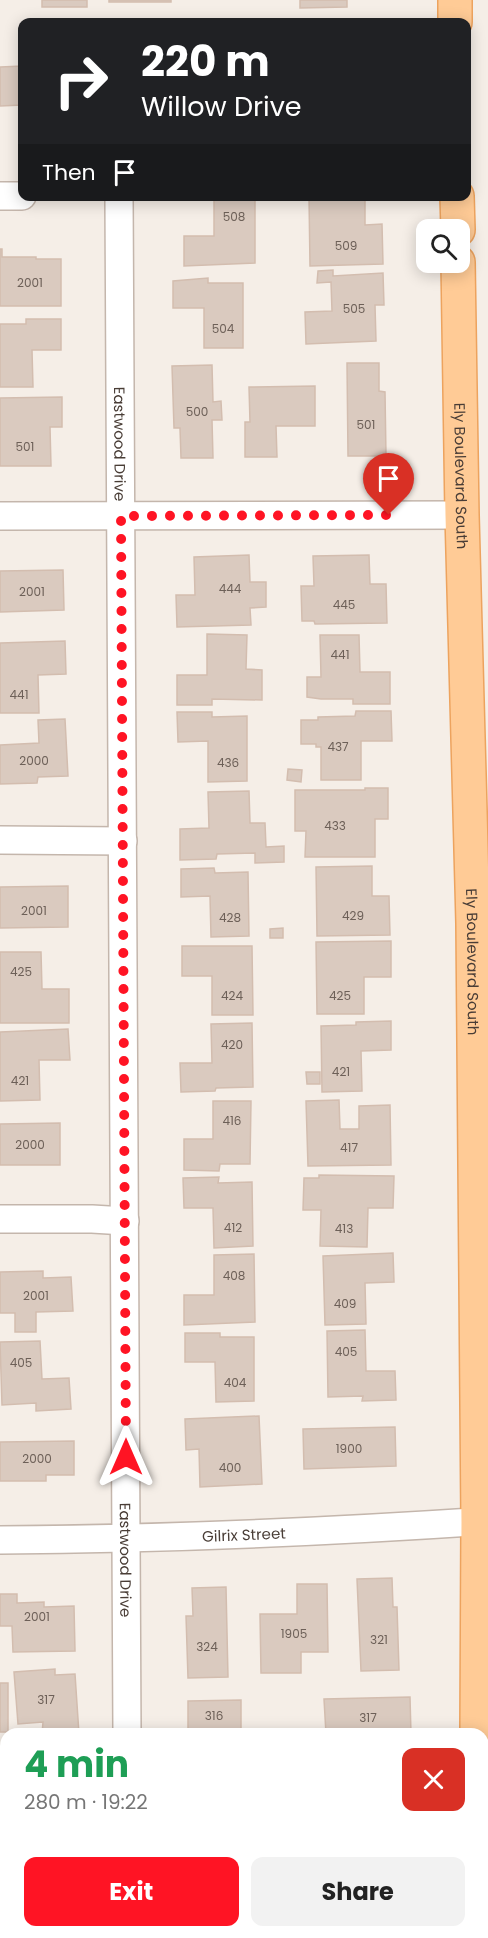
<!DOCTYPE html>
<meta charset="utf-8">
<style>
:root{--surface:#fff;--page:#f2f2f2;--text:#222;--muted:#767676;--accent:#ff1424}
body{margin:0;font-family:Poppins,sans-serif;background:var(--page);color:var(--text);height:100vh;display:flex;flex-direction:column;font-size:22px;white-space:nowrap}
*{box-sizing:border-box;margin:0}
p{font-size:20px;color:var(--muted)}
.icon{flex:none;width:33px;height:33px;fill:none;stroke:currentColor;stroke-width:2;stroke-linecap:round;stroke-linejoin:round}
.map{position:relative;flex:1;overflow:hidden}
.side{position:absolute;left:0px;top:1728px;width:489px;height:210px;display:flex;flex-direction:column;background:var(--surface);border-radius:18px 18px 0 0;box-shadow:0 3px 15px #0003}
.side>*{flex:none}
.guide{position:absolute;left:18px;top:18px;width:453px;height:183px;border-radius:12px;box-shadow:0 3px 15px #0003;background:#202124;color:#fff;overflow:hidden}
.buttons{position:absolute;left:416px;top:219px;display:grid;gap:12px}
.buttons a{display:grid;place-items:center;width:54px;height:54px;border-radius:12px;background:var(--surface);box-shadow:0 3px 15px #0003;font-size:30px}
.pin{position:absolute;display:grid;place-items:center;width:51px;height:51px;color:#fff;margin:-62px -26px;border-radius:50% 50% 50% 0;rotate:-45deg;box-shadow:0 0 6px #0007}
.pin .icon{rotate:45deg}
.me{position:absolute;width:66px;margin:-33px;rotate:0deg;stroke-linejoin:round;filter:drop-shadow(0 0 4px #0008)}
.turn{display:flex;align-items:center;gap:21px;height:126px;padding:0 24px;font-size:27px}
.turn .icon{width:78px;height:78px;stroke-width:2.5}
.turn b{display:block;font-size:42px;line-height:51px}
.then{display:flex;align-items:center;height:57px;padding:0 24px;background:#0003;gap:12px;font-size:22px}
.round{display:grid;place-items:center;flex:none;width:63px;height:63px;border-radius:12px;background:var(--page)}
.head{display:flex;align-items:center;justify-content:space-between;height:102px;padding:0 24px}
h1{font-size:36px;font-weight:700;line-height:45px;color:#1e9e55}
.action{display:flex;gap:12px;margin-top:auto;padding:12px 24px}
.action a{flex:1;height:69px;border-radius:12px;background:var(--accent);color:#fff;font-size:24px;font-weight:700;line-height:69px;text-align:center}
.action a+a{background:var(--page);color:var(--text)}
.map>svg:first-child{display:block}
.building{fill:#dacabf;stroke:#d3bdaf;stroke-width:1.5}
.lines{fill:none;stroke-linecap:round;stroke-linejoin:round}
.minor-casing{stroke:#c4b6ac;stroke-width:30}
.major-casing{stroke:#eda35e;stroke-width:36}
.minor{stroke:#fff;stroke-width:27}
.major{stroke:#ffcb96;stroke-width:33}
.route{stroke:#ff1424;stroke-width:10;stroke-dasharray:0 18}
.labels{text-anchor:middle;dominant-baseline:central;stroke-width:4.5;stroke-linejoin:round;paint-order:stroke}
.number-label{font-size:12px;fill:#6d6058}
.street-label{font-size:15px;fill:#493d36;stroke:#fff}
</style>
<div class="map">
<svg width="488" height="1938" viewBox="0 0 488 1938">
<rect width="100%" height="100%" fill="#f5eee7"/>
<g class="building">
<rect x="42" y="0" width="45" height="7"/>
<rect x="109" y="0" width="62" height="2"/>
<polygon points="300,0 347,0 347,7 300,8"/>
<polygon points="22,66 22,105 0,106 0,67"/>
<polygon points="214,196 255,196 255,263 184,266 184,236 214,236"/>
<polygon points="365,196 365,225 382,224 383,264 310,266 309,197"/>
<polygon points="0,249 2,249 2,257 36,257 36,259 61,259 61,306 0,306"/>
<polygon points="333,270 333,276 383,273 384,305 375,305 376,341 306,344 305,312 332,311 331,282 317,283 318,271"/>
<polygon points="208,278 208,283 243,283 243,348 204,348 204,308 173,308 173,281"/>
<polygon points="26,319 61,319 61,350 32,350 33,387 0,387 0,324 26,324"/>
<polygon points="347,363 379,363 379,391 385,392 386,456 348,456"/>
<polygon points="212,365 213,402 221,401 222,420 212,420 213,458 181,458 180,428 174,428 172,366"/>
<polygon points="315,386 315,426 276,426 277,457 245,457 245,422 250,422 249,387"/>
<polygon points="62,397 62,427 50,427 51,466 0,466 0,398"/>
<polygon points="249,555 250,582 266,582 266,607 250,608 251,625 177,627 176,595 195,595 194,557"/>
<polygon points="369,555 370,584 386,584 387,623 315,624 314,621 302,621 301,586 314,586 313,556"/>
<polygon points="63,570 64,610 0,612 0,571"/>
<polygon points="207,634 247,635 246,669 262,670 262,700 212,699 212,705 177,705 177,675 207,675"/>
<polygon points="320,635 359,635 360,672 390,672 390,704 353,704 353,699 321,699 307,697 307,677 321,677"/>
<polygon points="65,641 66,674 38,675 39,713 0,713 0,643"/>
<polygon points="356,711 391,711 392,741 361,741 361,780 321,780 321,747 316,747 316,744 301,744 301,720 318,720 318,717 355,716"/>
<polygon points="177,712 212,712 212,717 247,716 247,781 208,782 208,741 178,742"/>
<polygon points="65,719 68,776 38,777 37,783 0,784 0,745 39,743 38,720"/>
<polygon points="288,769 302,770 301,782 287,780"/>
<polygon points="365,788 388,788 388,819 375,819 375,857 305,857 306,831 295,831 295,790 365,790"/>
<polygon points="249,791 250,823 265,823 266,847 284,846 284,862 255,863 255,853 217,854 216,859 180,860 180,829 209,828 208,792"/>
<polygon points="372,866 372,896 389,896 390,935 317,936 316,867"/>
<polygon points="214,868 215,873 248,872 249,936 211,937 210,896 181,897 181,869"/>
<polygon points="68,886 68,927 0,928 0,887"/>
<polygon points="283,928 283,938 270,938 270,929"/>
<polygon points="391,941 391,977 364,977 364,1014 317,1014 316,942"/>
<polygon points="182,946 252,946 253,1015 212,1015 212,976 182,976"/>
<polygon points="0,952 41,952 42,989 69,989 69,1023 0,1023"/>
<polygon points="391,1021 391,1050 361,1051 362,1091 322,1092 321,1026 356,1025 356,1022"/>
<polygon points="252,1023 253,1087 216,1088 215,1091 181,1092 180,1063 212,1063 211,1024"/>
<polygon points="68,1029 70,1060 39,1060 40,1100 0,1101 0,1032"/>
<polygon points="306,1072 320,1072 320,1084 307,1084"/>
<polygon points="339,1100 340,1129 359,1129 359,1106 390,1105 391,1165 308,1166 306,1101"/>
<polygon points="213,1101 251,1101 250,1164 220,1164 219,1171 184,1170 184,1139 213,1139"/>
<polygon points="60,1123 60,1165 0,1165 0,1124"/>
<polygon points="319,1175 394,1176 393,1208 368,1208 367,1247 320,1246 321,1210 303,1210 304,1178 319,1178"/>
<polygon points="219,1177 218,1183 252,1182 253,1246 214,1248 213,1208 184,1208 183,1178"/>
<polygon points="393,1253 394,1282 365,1283 366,1324 325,1325 323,1256"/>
<polygon points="254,1254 255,1322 184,1325 184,1295 214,1295 214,1255"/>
<polygon points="43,1271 43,1278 71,1277 73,1311 36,1312 36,1332 15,1332 15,1313 0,1313 0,1272"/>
<polygon points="365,1330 366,1371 395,1371 396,1400 362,1401 363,1396 328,1397 327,1331"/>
<polygon points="185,1333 220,1333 220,1337 254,1337 254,1401 216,1402 215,1362 185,1362"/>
<polygon points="40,1341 42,1379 69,1378 71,1409 36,1411 36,1403 2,1405 0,1342"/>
<polygon points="259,1416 262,1484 200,1487 199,1449 186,1450 185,1419"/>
<polygon points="395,1427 396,1466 304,1469 303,1429"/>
<polygon points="74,1441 74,1475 46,1475 46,1481 0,1481 0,1442"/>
<polygon points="392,1578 393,1607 397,1607 399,1670 361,1671 357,1579"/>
<polygon points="297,1584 327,1584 328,1652 301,1652 301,1673 261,1673 260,1614 297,1614"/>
<polygon points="226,1587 228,1677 188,1678 186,1616 193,1616 192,1588"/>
<polygon points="0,1594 17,1594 17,1603 44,1602 44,1607 74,1606 75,1651 13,1652 12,1626 0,1626"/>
<polygon points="55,1669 55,1675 75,1674 79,1734 42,1734 43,1722 18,1724 14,1672"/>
<rect x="0" y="1683" width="8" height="49"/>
<polygon points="410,1697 411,1734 326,1734 324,1699"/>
<polygon points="241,1700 241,1731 268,1730 268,1734 188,1734 188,1701"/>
<polygon points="347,1932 402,1932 402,1938 348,1938"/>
</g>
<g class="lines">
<g class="minor-casing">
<g id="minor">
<polyline points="0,196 22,196"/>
<path id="s1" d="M119,196L127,1734"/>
<polyline points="0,516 462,515"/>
<polyline points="0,840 123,841"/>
<polyline points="0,1219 92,1219 125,1221"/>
<path id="s2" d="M0,1540C163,1539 325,1532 488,1521"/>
<polyline points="0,1870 6,1870"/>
</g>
</g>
<g class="major-casing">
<g id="major">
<polyline points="455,0 455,22"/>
<polyline points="457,196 458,230"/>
<path id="s3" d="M458,262L462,515L473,923L478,1522L477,1734"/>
<polyline points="475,1938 475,1932"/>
</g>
</g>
<use href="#minor" class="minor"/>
<use href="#major" class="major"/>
</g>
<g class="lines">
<polyline class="route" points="126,1457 121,516 389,515"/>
</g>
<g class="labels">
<g class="number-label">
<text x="234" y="216">508</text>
<text x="346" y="245">509</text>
<text x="30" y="282">2001</text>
<text x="354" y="308">505</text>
<text x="223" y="328">504</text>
<text x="197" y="411">500</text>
<text x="366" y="424">501</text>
<text x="25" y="446">501</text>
<text x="230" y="588">444</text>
<text x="32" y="591">2001</text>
<text x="344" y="604">445</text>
<text x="340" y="654">441</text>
<text x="19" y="694">441</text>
<text x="338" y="746">437</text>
<text x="34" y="760">2000</text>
<text x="228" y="762">436</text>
<text x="335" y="825">433</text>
<text x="34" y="910">2001</text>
<text x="353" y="915">429</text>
<text x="230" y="917">428</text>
<text x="21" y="971">425</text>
<text x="232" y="995">424</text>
<text x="340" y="995">425</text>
<text x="232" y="1044">420</text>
<text x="341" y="1071">421</text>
<text x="20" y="1080">421</text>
<text x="232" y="1120">416</text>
<text x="30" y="1144">2000</text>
<text x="349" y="1147">417</text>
<text x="233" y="1227">412</text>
<text x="344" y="1228">413</text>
<text x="234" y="1275">408</text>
<text x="36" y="1295">2001</text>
<text x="345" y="1303">409</text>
<text x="346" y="1351">405</text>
<text x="21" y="1362">405</text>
<text x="235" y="1382">404</text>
<text x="349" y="1448">1900</text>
<text x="37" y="1458">2000</text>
<text x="230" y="1467">400</text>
<text x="37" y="1616">2001</text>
<text x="294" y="1633">1905</text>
<text x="379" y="1639">321</text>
<text x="207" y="1646">324</text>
<text x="46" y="1699">317</text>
<text x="214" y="1715">316</text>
<text x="368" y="1717">317</text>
</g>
<g class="street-label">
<text stroke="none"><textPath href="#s1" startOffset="248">Eastwood Drive</textPath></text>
<text stroke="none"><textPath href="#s3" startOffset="214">Ely Boulevard South</textPath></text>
<text stroke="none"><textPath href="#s3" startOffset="700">Ely Boulevard South</textPath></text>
<text stroke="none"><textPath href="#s2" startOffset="244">Gilrix Street</textPath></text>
<text stroke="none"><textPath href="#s1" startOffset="1364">Eastwood Drive</textPath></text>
</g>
</g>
</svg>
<div class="buttons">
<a><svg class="icon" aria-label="search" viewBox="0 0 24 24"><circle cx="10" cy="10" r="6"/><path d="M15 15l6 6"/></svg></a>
</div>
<div class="pin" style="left:389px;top:515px;background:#d93025"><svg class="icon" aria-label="arrive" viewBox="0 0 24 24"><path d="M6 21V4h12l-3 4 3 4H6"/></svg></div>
<svg class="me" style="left:126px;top:1457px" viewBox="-20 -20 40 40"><path d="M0-17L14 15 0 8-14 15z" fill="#ff1424" stroke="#fff" stroke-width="4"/></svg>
<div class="guide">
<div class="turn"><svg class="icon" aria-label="right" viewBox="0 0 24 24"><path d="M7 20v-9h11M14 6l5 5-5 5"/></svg><div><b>220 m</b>Willow Drive</div></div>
<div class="then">Then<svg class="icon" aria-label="arrive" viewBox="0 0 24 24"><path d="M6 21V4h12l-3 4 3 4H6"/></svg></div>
</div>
<section class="side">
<div class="head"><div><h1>4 min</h1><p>280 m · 19:22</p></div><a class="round" style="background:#d93025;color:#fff"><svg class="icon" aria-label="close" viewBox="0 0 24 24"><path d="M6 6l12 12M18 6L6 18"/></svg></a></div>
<div class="action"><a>Exit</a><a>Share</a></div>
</section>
</div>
